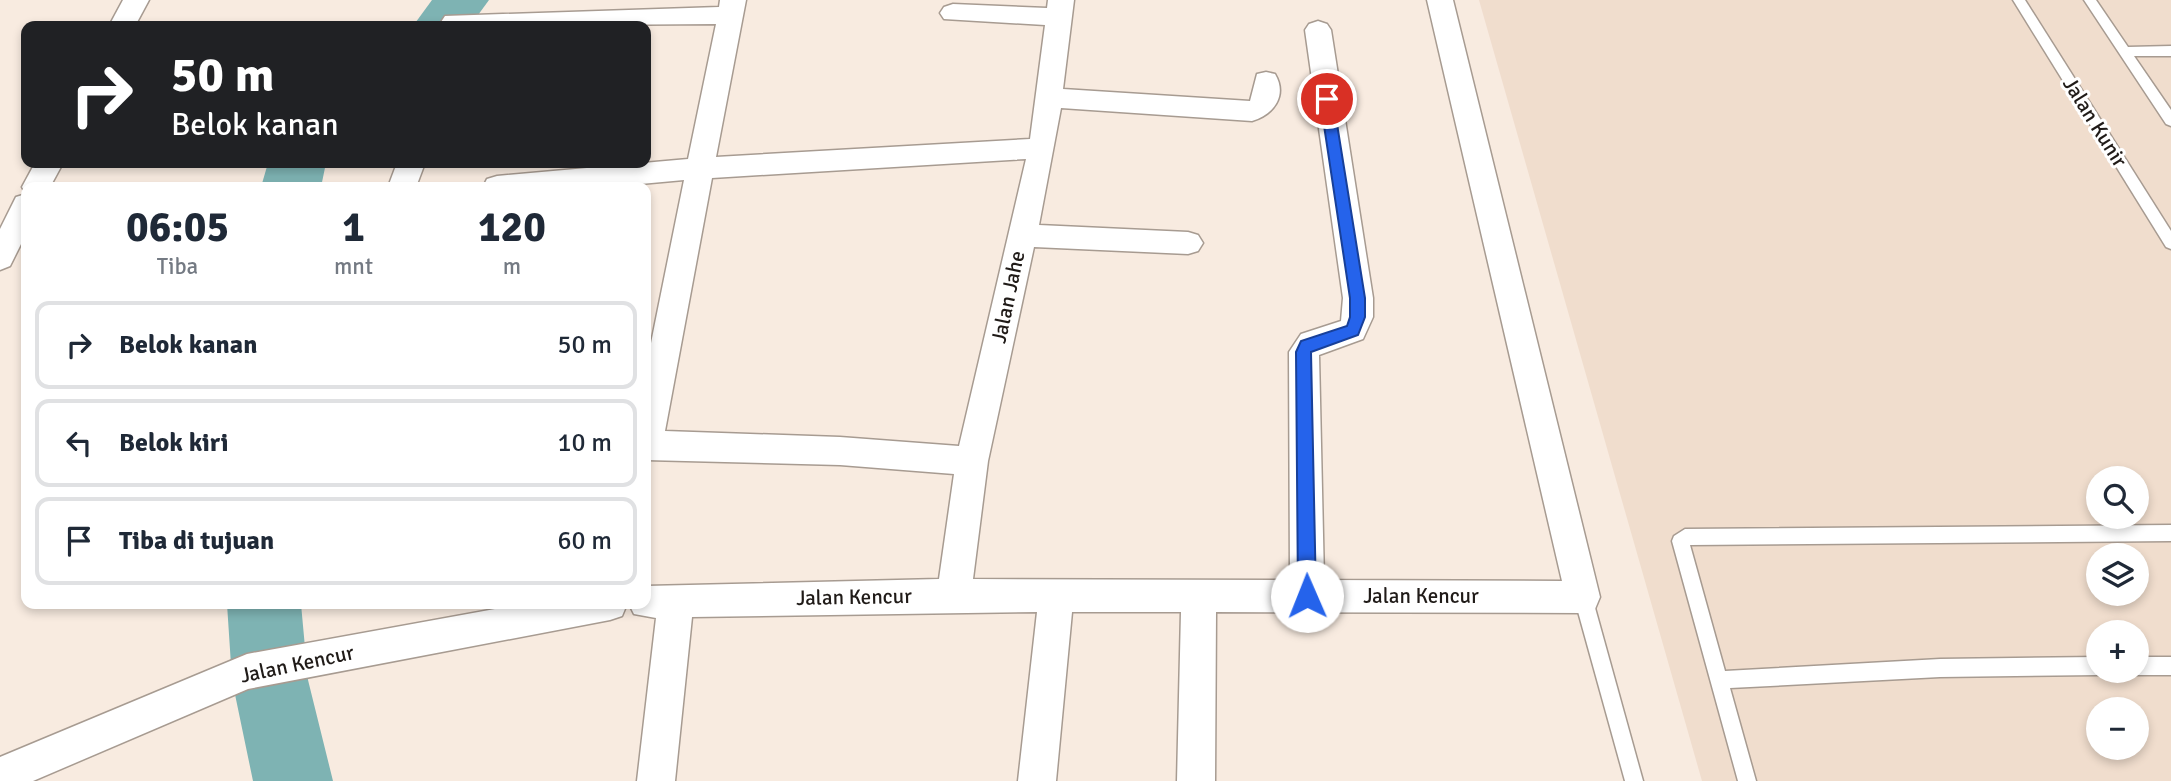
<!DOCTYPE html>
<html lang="id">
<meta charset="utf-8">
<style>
:root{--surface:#fff;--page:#f2f2f3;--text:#1f2937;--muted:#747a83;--line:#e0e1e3}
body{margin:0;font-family:Signika,sans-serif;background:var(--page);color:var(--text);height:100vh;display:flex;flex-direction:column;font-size:26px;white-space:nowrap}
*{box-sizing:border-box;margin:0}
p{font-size:23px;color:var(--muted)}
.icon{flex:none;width:38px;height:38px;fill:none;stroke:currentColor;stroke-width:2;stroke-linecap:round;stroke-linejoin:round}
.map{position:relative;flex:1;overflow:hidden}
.drawer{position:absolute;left:21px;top:182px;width:630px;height:427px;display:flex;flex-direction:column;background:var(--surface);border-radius:14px;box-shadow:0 4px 10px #0003}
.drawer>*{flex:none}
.banner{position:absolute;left:21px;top:21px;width:630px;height:147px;border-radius:14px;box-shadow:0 4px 10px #0003;background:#202124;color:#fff;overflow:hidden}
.controls{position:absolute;left:2086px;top:466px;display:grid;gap:14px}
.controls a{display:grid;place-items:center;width:63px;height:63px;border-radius:50%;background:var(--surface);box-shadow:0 4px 10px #0003;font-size:35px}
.pin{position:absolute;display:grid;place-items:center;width:60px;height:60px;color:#fff;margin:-30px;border:4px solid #fff;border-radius:50%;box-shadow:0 2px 7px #0007}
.me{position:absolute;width:77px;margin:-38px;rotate:359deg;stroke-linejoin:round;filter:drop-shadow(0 0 5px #0008)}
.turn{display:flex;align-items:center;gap:24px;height:147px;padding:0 35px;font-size:32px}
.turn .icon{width:91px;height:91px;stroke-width:2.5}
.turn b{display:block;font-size:49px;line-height:60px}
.eta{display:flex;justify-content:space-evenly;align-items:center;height:119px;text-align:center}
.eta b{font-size:42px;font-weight:800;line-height:49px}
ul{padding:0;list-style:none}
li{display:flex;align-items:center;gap:21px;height:88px;margin:0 14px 10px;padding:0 21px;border:4px solid var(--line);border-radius:14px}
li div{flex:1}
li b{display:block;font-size:26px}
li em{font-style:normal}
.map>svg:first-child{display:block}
.built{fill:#f0ddcd;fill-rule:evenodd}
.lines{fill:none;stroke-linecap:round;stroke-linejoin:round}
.river{fill:#7eb3b3;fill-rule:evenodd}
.lane-casing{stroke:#a79b91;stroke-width:3}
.street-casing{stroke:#a79b91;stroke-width:3}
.lane{fill:#fff;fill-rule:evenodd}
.street{fill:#fff;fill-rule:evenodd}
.route{fill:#2563eb;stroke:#184099;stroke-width:2}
.labels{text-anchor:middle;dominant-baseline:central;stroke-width:6;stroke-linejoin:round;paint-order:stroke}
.street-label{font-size:21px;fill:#201b18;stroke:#fff}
</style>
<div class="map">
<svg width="2171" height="781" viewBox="0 0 2171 781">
<rect width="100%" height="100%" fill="#f8ebe0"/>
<path class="built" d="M1479,0H2171V781H1702ZM2098,478H2137V516H2098ZM2098,555H2137V593H2098ZM2098,632H2137V670H2098ZM2098,709H2137V747H2098Z"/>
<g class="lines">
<g class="river">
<polygon points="432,0 489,0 470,26 413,26"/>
<polygon points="268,163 326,163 321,187 261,187"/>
<polygon points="227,604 301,604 308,680 333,781 253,781 232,680"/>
</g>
<g class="lane-casing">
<g id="lane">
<polygon points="2013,0 2025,0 2171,231 2171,249 2166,247"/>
<polygon points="2084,0 2096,0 2128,47 2171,46 2171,56 2134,56 2171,110 2171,126 2166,124"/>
<polygon points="2171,525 2171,541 1690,545 1725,671 1940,659 2098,657 2098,670 2105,670 2098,675 1940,677 1730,688 1756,781 1738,781 1672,541 1674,536 1685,529"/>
<polygon points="1583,589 1589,591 1592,597 1643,781 1625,781 1574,597 1577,591"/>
<polygon points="2137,657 2171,657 2171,675 2137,675 2131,672 2130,670 2137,670"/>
</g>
</g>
<g class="street-casing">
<g id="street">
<polygon points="123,0 149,0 135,26 109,26"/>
<path d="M720,0H746L716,157L1030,139L1045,25L944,19L940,13L944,7L953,4L1047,8L1048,0H1074L1063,89L1250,101L1257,74L1266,72L1275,74C1288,96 1273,115 1252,121L1061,108L1039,225L1188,232L1198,235L1203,243L1198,251L1188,254L1034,247L988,461L973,579L1290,580L1289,352L1301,334L1341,321L1343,298L1305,30L1309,24L1318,21L1327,24L1331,30L1373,298V317L1363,339L1319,355L1324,580L1562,581L1427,0H1453L1600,597L1595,609L1583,613L1216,612L1215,781H1177L1181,612H1072L1056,781H1018L1037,612L692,617L675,781H637L656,618L634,614L629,604H646V586L939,579L954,474L840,465L646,460V368L684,180L608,187H483L487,179L497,176L688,159L716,24L444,26L441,22L445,16L719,7ZM1026,159L959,446L840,437L665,431L712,178Z"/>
<polygon points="35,163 63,163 50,187 26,187 26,234 10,266 0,270 0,229 16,197 26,194 22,187"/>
<polygon points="397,163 425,163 416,187 388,187"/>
<polygon points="522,604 627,604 622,616 610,620 248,689 33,781 0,781 0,757 247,654"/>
</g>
</g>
<use href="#lane" class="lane"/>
<use href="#street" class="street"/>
</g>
<polygon class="route" points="1327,94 1333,99 1365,298 1365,317 1358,335 1311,352 1316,596 1313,602 1307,604 1301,602 1298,596 1296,352 1301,341 1347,326 1350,317 1350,298 1320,99"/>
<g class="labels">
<g class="street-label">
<text transform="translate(2095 122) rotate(58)">Jalan Kunir</text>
<text transform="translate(1008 297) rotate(-78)">Jalan Jahe</text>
<text x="1421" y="596">Jalan Kencur</text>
<text transform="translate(854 597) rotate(-1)">Jalan Kencur</text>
<text transform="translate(297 664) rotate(-12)">Jalan Kencur</text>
</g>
</g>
</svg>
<div class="controls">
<a><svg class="icon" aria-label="search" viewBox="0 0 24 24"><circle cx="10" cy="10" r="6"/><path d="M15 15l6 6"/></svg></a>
<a><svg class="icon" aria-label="layers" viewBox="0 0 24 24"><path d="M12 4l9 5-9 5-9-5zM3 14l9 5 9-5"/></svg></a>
<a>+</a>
<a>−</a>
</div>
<div class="pin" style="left:1327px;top:99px;background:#d93025"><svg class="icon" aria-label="arrive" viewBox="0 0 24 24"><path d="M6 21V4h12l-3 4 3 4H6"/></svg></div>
<svg class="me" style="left:1307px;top:596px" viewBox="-20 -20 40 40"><circle r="19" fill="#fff"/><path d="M0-13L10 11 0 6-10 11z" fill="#2563eb"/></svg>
<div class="banner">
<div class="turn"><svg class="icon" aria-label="right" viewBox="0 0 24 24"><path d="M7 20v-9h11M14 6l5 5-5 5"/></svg><div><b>50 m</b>Belok kanan</div></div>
</div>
<section class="drawer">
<div class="eta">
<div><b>06:05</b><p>Tiba</p></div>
<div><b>1</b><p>mnt</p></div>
<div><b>120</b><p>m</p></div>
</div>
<ul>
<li><svg class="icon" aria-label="right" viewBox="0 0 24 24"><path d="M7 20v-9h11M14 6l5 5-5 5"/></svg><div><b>Belok kanan</b></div><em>50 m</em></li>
<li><svg class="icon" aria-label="left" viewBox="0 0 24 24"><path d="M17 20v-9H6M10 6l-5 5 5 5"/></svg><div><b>Belok kiri</b></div><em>10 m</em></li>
<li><svg class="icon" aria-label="arrive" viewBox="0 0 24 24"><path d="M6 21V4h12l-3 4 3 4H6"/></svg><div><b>Tiba di tujuan</b></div><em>60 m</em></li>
</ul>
</section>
</div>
